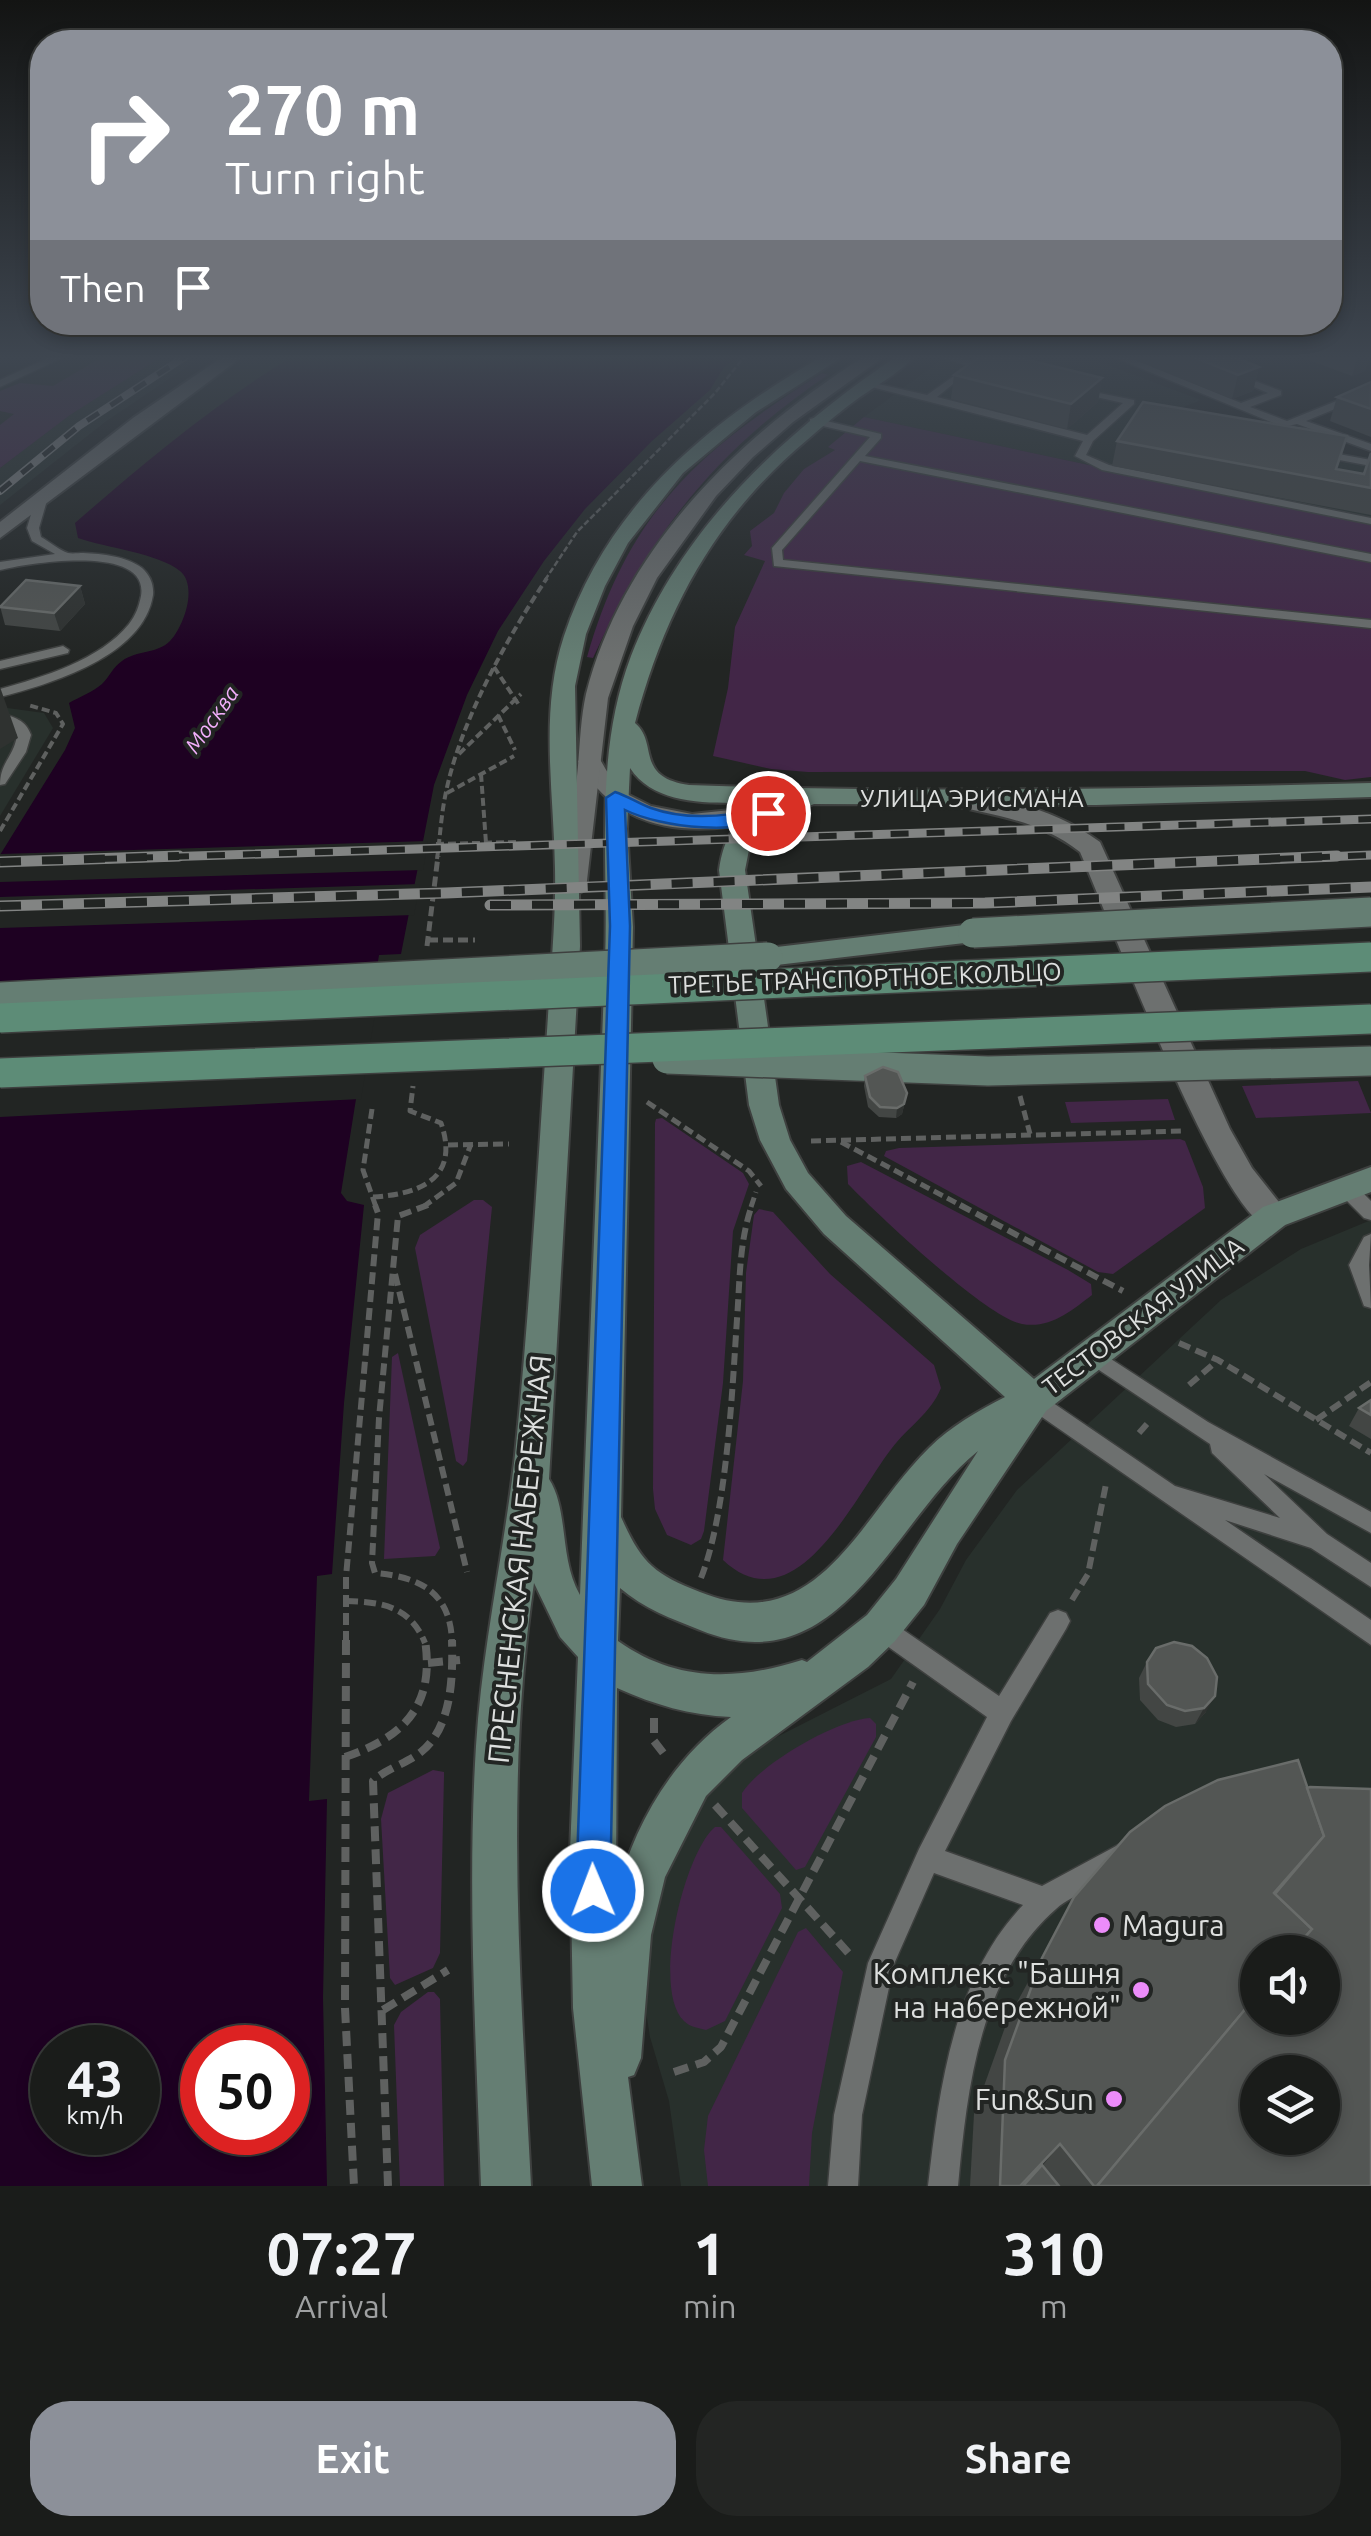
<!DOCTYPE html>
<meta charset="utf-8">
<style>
:root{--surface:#1a1c1a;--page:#232523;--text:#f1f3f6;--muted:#9fa1a2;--line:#383a39;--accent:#8c9099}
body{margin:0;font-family:Ubuntu,sans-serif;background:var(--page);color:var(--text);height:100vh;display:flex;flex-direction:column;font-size:38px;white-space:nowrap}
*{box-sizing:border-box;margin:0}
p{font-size:32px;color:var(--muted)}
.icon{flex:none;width:55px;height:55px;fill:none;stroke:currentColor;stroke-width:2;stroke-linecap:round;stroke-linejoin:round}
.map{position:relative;height:2186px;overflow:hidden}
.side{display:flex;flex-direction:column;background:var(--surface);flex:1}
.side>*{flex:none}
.hud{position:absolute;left:30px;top:30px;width:1312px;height:305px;border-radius:40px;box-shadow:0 5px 15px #0003,0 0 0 2px var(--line);background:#8c9099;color:#fff;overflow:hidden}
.fabs{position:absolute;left:1240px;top:1935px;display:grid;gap:20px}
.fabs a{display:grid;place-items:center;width:100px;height:100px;border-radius:50%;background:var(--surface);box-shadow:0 5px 15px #0003,0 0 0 2px var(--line);font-size:50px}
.speed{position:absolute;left:30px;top:2025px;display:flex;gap:20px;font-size:50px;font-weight:700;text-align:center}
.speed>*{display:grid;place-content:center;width:130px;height:130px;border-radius:50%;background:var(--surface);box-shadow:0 5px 15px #0003,0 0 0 2px var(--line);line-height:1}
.speed small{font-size:25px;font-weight:400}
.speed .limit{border:15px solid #d22;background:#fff;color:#111}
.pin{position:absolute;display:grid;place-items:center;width:85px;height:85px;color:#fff;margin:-42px;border:5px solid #fff;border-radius:50%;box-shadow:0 2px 10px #0007}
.me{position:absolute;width:110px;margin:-55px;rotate:359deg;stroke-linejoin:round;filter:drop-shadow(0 0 8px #0008)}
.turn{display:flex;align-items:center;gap:35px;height:210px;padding:0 30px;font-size:45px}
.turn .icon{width:130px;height:130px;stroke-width:2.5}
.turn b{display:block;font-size:70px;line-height:85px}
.then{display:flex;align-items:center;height:95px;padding:0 30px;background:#0003;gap:20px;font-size:38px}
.eta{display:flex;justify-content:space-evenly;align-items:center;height:170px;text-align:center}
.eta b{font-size:60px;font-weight:700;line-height:70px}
.cta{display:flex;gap:20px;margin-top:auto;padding:20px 30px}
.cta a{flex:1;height:115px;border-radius:40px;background:var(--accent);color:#fff;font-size:40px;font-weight:700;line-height:115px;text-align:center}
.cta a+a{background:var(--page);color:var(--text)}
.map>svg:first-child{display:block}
.built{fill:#28302c;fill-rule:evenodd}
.green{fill:#422647}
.water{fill:#1e0122;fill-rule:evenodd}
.pier{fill:#222523}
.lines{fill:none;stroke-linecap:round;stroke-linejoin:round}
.service-casing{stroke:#3e403f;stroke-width:3}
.minor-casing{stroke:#3e403f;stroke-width:4}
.tertiary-casing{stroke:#3e403f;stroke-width:4}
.secondary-casing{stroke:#3e403f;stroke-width:4}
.path-far4{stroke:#5f6160;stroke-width:2.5;stroke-dasharray:6 2.5;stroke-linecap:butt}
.path-far3{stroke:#5f6160;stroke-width:4;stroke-dasharray:8 4;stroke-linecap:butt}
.path-far2{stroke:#5f6160;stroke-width:5;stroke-dasharray:10 5;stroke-linecap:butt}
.path-far1{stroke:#5f6160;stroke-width:6;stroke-dasharray:12 6;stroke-linecap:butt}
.path{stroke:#5f6160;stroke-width:8;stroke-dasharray:15 8;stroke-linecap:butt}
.service{fill:#6d706f;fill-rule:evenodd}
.minor{fill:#6d706f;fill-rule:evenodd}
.tertiary{fill:#6d706f;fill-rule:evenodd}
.secondary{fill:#657e73;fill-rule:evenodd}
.rail-far2-casing{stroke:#828483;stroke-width:8}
.rail-far1-casing{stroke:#828483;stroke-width:9}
.rail-casing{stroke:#828483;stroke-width:11}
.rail-far2{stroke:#222523;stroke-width:5;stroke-dasharray:14;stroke-linecap:butt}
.rail-far1{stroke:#222523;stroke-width:6;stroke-dasharray:18;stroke-linecap:butt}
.rail{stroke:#222523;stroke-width:8;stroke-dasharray:21;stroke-linecap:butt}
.secondary-bridge-casing{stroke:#3e403f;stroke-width:32;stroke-linecap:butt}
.primary-bridge-casing{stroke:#3e403f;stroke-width:32;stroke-linecap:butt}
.secondary-bridge{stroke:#657e73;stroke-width:29}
.primary-bridge{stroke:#5d8c77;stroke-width:29}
.wall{fill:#434644}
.shaded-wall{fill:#2f3230}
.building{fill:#535654;stroke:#696c6a;stroke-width:2.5;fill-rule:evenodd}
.route{fill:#1a73e8;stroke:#114b97;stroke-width:2.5}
.poi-dot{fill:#ec8cfa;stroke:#222523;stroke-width:4}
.labels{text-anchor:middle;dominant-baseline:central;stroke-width:8;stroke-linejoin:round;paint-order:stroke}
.far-water-label{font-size:22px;font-style:italic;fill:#f2affb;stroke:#222523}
.street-label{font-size:25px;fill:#dddfde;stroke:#222523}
.near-street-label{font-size:30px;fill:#dddfde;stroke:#222523}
.near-poi-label{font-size:30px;fill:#dddfde;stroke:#222523;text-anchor:end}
</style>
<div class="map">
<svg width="1371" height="2186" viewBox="0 0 1371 2186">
<rect width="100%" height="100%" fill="#222523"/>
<g class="built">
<polygon points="163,356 203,356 105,422 0,505 0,468 70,415"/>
<polygon points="946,356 1084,356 1201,400 1171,412 1319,450 1371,458 1371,525 864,417"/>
<polygon points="0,707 44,713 53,728 0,816"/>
<path d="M1371,1220V2186H681L669,2101L650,2037L644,1999L652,1919L665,1871L706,1796L757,1747L891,1679L940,1609L966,1560L1017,1490L1221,1300L1301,1249ZM1258,1952H1322V2018H1258ZM1258,2072H1322V2138H1258Z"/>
</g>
<g class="green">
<polygon points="104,356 163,356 70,415 0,468 0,425 14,414 0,411 0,391 20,383 53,386"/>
<path d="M822,373L828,375C716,450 649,535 593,658L587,657C628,513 698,451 822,373Z"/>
<polygon points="864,417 1371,525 1371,777 1345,780 1305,771 808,772 771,769 713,756 728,688 735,627 765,561 744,555 752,546 750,531 774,513 784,493 804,469 835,450 828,447"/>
<polygon points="1358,1081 1371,1113 1256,1118 1242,1086"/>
<polygon points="1168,1099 1175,1120 1071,1123 1065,1102"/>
<polygon points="662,1118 743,1173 749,1184 733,1231 723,1383 704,1531 701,1539 691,1545 667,1535 655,1509 653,1489 655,1123 656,1119"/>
<polygon points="1180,1139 1185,1141 1203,1187 1205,1208 1113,1274 1098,1272 884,1156 886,1151 899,1148"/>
<path d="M861,1162L1068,1270L1091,1284L1092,1295C1071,1311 1050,1329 1022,1324C987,1318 877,1214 848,1184L847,1166Z"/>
<polygon points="474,1200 483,1200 492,1207 467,1461 463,1466 456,1461 415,1248 420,1235"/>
<path d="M759,1209L773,1212L830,1274L934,1365L941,1388C931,1413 908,1427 892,1448C857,1492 796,1629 723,1560L743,1381L746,1273L754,1215Z"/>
<polygon points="398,1353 440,1548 435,1556 384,1559 392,1357"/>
<path d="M870,1718L876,1724V1737L805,1867L796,1870L742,1808V1793C760,1764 836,1720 870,1718Z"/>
<polygon points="433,1770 444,1772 444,1776 440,1953 433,1968 395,1985 390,1978 381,1819 388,1793"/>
<path d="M715,1827H721L780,1894L782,1908L725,2021L706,2030C698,2028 690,2027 684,2021C651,1990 684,1853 715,1827Z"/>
<polygon points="806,1928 843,1972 812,2133 809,2186 708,2186 704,2150 708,2116 798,1932"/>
<polygon points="428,1992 434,1992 440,1999 444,2186 400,2186 394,2025 401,2012"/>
</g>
<path class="water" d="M293,356H738L724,367L710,390L652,441L585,509L544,561L498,631L467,695L434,785L401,954L379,955L341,1193L347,1201L364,1205L344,1403L332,1574L317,1576L309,1801L327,1799L323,1998L327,2186H0V855L65,750L75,728L69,703C79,697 93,692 102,684C110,676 113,667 122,661C137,650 157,654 170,641C184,626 198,586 180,571C158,553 106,548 78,538L75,523C145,462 214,404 293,356ZM52,2048H138V2132H52ZM202,2048H288V2132H202Z"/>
<g class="pier">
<polygon points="428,841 423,870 0,882 0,854"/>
<polygon points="420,884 414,915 0,928 0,897"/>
<polygon points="383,966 361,1099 0,1117 0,984"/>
</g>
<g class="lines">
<g class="service-casing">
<g id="service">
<polygon points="52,356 66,356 0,387 0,380"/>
<polygon points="936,356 954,356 995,368 990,371 974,367 937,397 1087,435 1123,403 1074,392 1074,388 1134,400 1134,404 1093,441 1086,455 1109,465 1371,518 1371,524 1102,470 1075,456 1083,441 860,384 865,381 927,395 968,366"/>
<polygon points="1111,356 1125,356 1241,403 1268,393 1231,377 1239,375 1281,391 1281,395 1250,407 1287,421 1371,387 1371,394 1306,421 1371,444 1371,451 1297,424 1283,427"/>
<polygon points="814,418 881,434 881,438 865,456 1371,554 1371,562 860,461 782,550 783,560 1371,620 1371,628 774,566 772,548 870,437 810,423 810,419"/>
<polygon points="1317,450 1371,460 1371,466 1313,455 1312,453"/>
<path d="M42,494L48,497L39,528L41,537C50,542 59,550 68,553C72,554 79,553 83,553C103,554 126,556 142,568C150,575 154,585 153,595C144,656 51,684 0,697V689C43,677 100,660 129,624C136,615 139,606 141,596C150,543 28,563 0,570V562L55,554L32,541L27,528L36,497Z"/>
<polygon points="63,646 69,650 68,653 0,669 0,661"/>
<path d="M0,713C14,717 26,720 31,735L26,752L5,784L0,785C0,762 14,757 17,735L9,724L0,721Z"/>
<polygon points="1345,1180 1352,1182 1371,1201 1371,1220 1364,1218 1338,1192 1336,1187 1338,1182"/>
<polygon points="1371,1234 1369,1265 1371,1308 1364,1306 1349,1265 1364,1237"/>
<polygon points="1094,1348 1208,1422 1371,1512 1371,1533 1264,1474 1327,1534 1371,1563 1371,1587 1311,1548 1225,1520 1371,1620 1371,1645 1026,1406 1023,1400 1026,1394 1033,1391 1040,1394 1175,1486 1280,1518 1212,1453 1210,1444 1087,1362 1084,1356 1087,1350"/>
<path d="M1058,1610L1066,1613L1070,1621L1066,1629L1011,1721L945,1851L1042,1886L1118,1845L1127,1849L1131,1858C1123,1878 1074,1892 1056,1909C979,1976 967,2090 958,2186H928C939,2090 953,1978 1023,1905L934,1873L894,1964L862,2115L858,2186H828L834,2115L868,1963L919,1849L987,1717L873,1636L869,1628L873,1620L881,1617L889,1620L999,1696L1050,1613Z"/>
</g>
</g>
<g class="minor-casing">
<g id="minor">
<path d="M590,754L598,756L612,780L629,795L651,806L692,814L768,806L780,813L777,818C700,837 620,838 578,761Z"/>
<path d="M956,792C1008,799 1057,810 1100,842L1230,1129L1252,1168L1290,1216L1285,1225C1278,1227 1271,1230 1263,1225C1212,1192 1110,921 1080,852C1039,820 996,816 947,804L944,799Z"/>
</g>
</g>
<g class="tertiary-casing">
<g id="tertiary">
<polygon points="224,356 243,356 0,538 0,522 133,418"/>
<path d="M865,356H885L793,422L753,457L716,496L657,578L633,626L608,698L586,889L573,897L564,895L560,889C566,852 573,814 577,776C580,749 580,721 586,694C623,547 742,434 865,356Z"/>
</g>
</g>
<g class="secondary-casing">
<path id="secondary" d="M823,356H844L756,412L683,473L628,543L605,586L586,634L575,686L580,946L549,1479C569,1510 559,1559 580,1595C588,1384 597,1173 605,962C609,858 593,757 631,656C682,526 784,433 897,356H916C900,372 879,384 860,397C842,410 824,425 807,440C715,517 665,610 635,723C659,743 634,777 689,785C917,793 1143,789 1371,783V797L1096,805L814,804L770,821L751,840L745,870L757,953L768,948L973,924L983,927L987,933L983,939L973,942L768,966L759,963L779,1105L790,1140L808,1173L846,1216L1034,1379L1263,1207L1371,1167V1192L1285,1225L1046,1411L957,1544L924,1605L895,1641L868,1667L742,1760L706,1796L665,1877L651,1935L641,2058L634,2075L628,2077L642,2186H592L573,2008L570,1852L578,1657L560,1637L534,1583C504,1783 521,1985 531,2186H481C476,2040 467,1892 476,1746C482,1648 504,1552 515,1455C530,1309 538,1162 548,1016C551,967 556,918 555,869C554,792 539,711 564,636C607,506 708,422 823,356ZM630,768C659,812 728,801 774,803C739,813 724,834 719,870L749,1105L760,1140L786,1189L824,1234L1005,1397C978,1411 951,1426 929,1448C860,1515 819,1640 700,1592C653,1574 641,1562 621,1517L633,927L627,829ZM978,1451L896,1579L867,1615L807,1662L802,1660C736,1681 676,1682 618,1641L620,1588C643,1608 672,1619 700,1630C841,1688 892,1520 978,1451ZM617,1688C655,1705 689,1715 731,1717C672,1759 634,1825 616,1895Z"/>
</g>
<polyline class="path-far4" points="545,580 577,532 715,393 745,356"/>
<g class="path-far3">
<polyline points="494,667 519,705"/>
<polyline points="498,715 515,750"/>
<polyline points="459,754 521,694"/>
<polyline points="481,774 486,843"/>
<polyline points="447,793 514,756"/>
<polyline points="0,831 63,724 56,713 28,705"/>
<polyline points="436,844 517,842"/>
<path d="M437,859C440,838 441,817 445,797C459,723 506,640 547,578"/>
</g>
<g class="path-far2">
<polyline points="428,940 475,940"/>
<polyline points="427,946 438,856"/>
<polyline points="1020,1096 1030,1134"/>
<polyline points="647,1102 749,1171 761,1186"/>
<polyline points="372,1109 363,1170 376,1207"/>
<polyline points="811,1141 1183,1131"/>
<polyline points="841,1142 964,1207"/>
<polyline points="448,1145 509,1144"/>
<path d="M373,1197C421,1194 460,1178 441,1123L410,1111L413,1086"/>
<polyline points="423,1207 456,1183 471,1144"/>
<polyline points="751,1207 756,1192"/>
</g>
<g class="path-far1">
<path d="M428,1205L398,1216L379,1418L372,1563L375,1573C421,1577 451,1593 452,1643"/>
<polyline points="960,1205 1123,1291"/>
<polyline points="395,1274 467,1572"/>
<polyline points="1179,1343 1218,1360 1371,1453"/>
<polyline points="1189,1385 1218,1360"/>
<polyline points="1316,1420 1371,1382"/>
<polyline points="1139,1433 1147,1424"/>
<path d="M701,1578C727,1511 732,1393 737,1319C740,1280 739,1242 752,1205"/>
<polyline points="1072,1600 1088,1574 1106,1484"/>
<path d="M346,1601C382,1602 410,1606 425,1643"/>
<polyline points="346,1643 346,1577 378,1213 375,1205"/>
</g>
<g class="path">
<polyline points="346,1640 345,2008 354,2186"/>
<polyline points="428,1663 460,1660"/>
<polyline points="654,1718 654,1741 668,1759"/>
<path d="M345,1757C404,1737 435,1706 425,1640"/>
<polyline points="715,1805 852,1957"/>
<polyline points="383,2010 448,1970"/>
<polyline points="674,2072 704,2062 721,2047 913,1682"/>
<path d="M388,2186L373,1781C387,1768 406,1764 421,1752C452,1727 453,1677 452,1640"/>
</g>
<use href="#service" class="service"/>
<use href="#minor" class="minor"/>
<use href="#tertiary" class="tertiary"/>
<use href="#secondary" class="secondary"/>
<g class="rail-far2-casing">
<polyline id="rail-far2" points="0,491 79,426 186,356"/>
</g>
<g class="rail-far1-casing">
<g id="rail-far1">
<polyline points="99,859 1371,819"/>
<polyline points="1276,859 1371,855"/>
</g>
</g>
<g class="rail-casing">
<g id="rail">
<polyline points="0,862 179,856"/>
<polyline points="490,905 985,903 1371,887"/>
<polyline points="0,906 446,893 1337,856"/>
</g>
</g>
<use href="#rail-far2" class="rail-far2"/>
<use href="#rail-far1" class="rail-far1"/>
<use href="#rail" class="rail"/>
<g class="secondary-bridge-casing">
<g id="secondary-bridge">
<polyline points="973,933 1371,912"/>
<polyline points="0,997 768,957"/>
<polyline points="667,1059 988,1071 1371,1061"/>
</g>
</g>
<g class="primary-bridge-casing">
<g id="primary-bridge">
<polyline points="0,1018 1371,957"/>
<polyline points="0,1073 1371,1019"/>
</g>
</g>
<use href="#secondary-bridge" class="secondary-bridge"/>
<use href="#primary-bridge" class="primary-bridge"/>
</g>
<g class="wall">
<polygon points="1127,356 1232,356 1259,367 1253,391 1232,399"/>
<polygon points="1298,356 1369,356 1365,371 1352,376"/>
<polygon points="954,375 1102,378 1098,402 1067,429 951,399"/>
<polygon points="1371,382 1371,437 1330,421 1337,397"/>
<polygon points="1117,441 1364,474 1371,452 1371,515 1112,466"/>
<polygon points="80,586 85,604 60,631 5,625 0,606"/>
<polygon points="865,1076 907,1093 902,1114 896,1118 879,1117 868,1107 864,1086"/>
<polygon points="1371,1400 1371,1439 1349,1426 1359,1408"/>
<polygon points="1174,1642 1206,1712 1195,1724 1176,1727 1158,1720 1140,1700 1139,1678 1147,1662"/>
<polygon points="1307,1788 1371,2186 970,2186 974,2114 1008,2019 1074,1897"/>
</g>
<g class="shaded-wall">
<polygon points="1358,356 1369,356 1365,371 1352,376"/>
<polygon points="1259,367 1253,391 1232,399 1238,375"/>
<polygon points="1102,378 1098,402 1067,429 1071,404"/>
<polygon points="80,586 85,604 60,631 54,613"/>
<polygon points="0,687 18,738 0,749"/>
<polygon points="907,1093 902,1114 896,1118 897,1108"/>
<polygon points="1215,1696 1206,1712 1195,1724 1204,1708"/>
<polygon points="1060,2144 1026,2186 1020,2186"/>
</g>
<g class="building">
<polygon points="980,356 1012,356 1102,378 1071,404 954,375"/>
<polygon points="1191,356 1232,356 1259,367 1238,375"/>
<polygon points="1371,382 1371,409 1337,397"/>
<polygon points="1143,402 1347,436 1336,469 1364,474 1371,453 1371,488 1117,441"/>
<polygon points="26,580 80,586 54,613 0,607"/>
<polygon points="883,1067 898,1072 907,1093 904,1104 897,1108 880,1107 870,1097 865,1076"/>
<polygon points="1371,1400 1371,1415 1359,1408"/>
<polygon points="1174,1642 1192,1646 1207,1658 1217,1677 1215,1696 1204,1708 1185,1711 1167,1705 1148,1684 1147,1662 1156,1648"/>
<polygon points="1298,1760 1324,1836 1274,1893 1312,1929 1292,1952 1258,1952 1258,1994 1097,2186 1094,2186 1060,2144 1020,2186 1000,2186 1005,2060 1042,1958 1074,1897 1130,1832 1165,1806 1218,1780"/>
<path d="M1310,1787L1371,1789V2186H1097L1258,1994V2018H1322V1952H1292L1312,1929L1275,1894L1324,1836L1307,1788ZM1258,2072H1322V2138H1258Z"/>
<polygon points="1042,2165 1059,2186 1023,2186"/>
</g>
<linearGradient id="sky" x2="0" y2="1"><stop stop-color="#131413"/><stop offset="0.54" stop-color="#3e4650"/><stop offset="1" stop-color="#3e4650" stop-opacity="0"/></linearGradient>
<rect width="1371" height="662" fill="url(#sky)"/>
<path class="route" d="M615,792C628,796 639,804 651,808C687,821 732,816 768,807L777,813C746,838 659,827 625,810L630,926L610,1891L605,1903L593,1908L581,1903L576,1891L610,926L606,798Z"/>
<g class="poi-dot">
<circle cx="1102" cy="1925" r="10"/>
<circle cx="1141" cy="1990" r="10"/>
<circle cx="1114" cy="2099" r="10"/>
</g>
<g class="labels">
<g class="far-water-label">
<text transform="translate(211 719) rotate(-55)">Москва</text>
</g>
<g class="street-label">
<text x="972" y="798">УЛИЦА ЭРИСМАНА</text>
<text transform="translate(865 978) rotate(-2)">ТРЕТЬЕ ТРАНСПОРТНОЕ КОЛЬЦО</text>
<text transform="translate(1143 1316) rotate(-37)">ТЕСТОВСКАЯ УЛИЦА</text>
</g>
<g class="near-street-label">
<text transform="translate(519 1559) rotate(-84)">ПРЕСНЕНСКАЯ НАБЕРЕЖНАЯ</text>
</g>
<g class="near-poi-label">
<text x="1122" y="1925" text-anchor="start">Magura</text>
<text x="1121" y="1973">Комплекс "Башня<tspan x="1121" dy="34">на набережной"</tspan></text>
<text x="1094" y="2099">Fun&amp;Sun</text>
</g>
</g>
</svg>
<div class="fabs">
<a><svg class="icon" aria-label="sound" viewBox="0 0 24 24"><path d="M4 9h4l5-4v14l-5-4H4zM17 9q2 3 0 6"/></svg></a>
<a><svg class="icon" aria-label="layers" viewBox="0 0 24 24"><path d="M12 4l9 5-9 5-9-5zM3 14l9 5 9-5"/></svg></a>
</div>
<div class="speed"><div>43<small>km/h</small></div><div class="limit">50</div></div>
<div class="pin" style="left:768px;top:813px;background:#d93025"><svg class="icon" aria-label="arrive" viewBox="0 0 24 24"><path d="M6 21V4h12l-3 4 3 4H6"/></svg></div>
<svg class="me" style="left:593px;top:1891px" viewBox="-20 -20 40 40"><circle r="17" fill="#1a73e8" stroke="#fff" stroke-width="3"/><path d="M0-11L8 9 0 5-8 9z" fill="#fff"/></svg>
<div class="hud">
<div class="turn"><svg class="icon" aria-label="right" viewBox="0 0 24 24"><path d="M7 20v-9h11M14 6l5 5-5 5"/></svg><div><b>270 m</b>Turn right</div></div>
<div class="then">Then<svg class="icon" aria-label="arrive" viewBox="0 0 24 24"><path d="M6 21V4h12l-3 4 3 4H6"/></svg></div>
</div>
</div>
<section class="side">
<div class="eta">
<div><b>07:27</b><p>Arrival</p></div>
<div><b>1</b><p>min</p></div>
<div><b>310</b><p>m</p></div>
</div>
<div class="cta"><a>Exit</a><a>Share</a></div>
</section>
